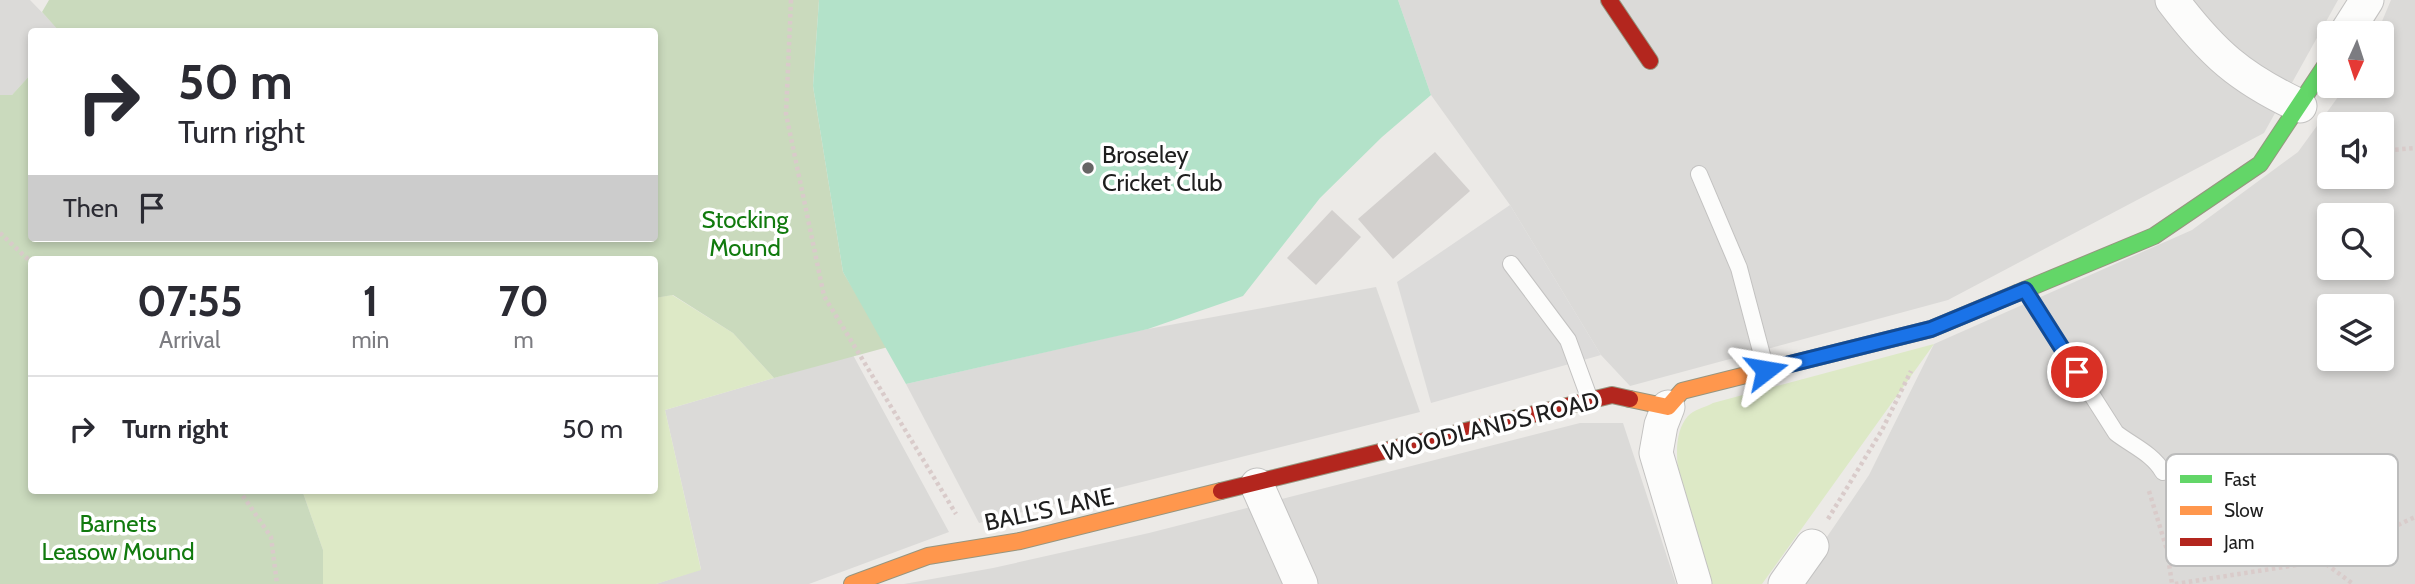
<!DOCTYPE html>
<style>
:root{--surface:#fff;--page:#f7f7f7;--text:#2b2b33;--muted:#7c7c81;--line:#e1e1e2}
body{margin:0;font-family:Cabin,sans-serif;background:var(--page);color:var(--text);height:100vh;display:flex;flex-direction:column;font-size:26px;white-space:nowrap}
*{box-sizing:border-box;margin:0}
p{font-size:23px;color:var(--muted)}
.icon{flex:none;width:38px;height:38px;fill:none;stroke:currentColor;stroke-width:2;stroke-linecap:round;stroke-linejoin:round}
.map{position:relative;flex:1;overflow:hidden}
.drawer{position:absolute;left:28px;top:256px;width:630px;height:238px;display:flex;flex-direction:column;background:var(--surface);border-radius:7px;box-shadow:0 4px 10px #0003}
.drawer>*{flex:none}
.guide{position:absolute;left:28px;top:28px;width:630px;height:214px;border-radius:7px;box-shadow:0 4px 10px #0003;background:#fff;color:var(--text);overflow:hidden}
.needle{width:46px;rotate:183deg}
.buttons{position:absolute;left:2317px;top:21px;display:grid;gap:14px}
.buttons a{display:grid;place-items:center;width:77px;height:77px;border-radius:7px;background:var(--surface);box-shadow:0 4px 10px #0003;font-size:35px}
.pin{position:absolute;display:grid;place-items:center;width:60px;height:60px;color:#fff;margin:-30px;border:4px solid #fff;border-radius:50%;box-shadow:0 2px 7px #0007}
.me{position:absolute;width:77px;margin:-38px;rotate:76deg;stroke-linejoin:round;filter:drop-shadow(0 0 5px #0008)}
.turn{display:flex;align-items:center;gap:24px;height:147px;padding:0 35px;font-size:32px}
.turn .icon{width:91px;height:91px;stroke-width:2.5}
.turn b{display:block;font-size:49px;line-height:60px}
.then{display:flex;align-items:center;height:66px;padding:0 35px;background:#0003;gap:14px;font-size:26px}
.eta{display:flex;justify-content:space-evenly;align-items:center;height:119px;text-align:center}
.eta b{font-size:42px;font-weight:700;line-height:49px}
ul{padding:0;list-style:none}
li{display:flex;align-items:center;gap:21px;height:105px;padding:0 35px;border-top:2px solid var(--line)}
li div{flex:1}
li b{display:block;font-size:26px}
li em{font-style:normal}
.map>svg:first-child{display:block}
.residential{fill:#dbdad8;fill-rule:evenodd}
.grass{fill:#dde9c6}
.forest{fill:#cadabd}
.pitch{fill:#b3e2c9}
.parking{fill:#dcdbda}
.building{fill:#d3d0ce}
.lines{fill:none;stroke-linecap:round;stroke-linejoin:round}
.lane-casing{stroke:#c3c2c1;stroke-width:18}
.street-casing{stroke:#c3c2c1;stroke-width:35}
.fast-casing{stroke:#96957f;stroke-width:18}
.slow-casing{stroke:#96957f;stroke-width:18}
.jam-casing{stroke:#96957f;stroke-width:18}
.path{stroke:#d9cbca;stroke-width:4.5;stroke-dasharray:3.5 3.5;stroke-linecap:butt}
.lane{stroke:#fcfcfb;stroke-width:16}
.street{stroke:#fcfcfb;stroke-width:33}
.fast{stroke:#63d668;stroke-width:16}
.slow{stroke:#ff974d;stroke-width:16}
.jam{stroke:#b3261e;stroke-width:16}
.route-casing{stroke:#114b97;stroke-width:18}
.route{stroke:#1a73e8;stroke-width:12}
.poi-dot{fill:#666564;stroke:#fff;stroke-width:2.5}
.labels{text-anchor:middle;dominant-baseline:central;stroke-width:7;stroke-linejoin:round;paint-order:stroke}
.poi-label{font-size:24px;fill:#1e1e1e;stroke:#fff;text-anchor:start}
.park-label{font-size:24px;fill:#117a0e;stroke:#fff}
.street-label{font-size:24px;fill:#1e1e1e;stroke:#fff}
.key{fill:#fff;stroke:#bcbcbc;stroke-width:2}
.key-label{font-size:19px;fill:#1e1e1e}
</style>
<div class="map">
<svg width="2415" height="584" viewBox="0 0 2415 584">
<rect width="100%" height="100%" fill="#eceae7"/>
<g class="residential">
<polygon points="0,0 30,0 60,31 32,32 31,74 12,95 0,95"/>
<polygon points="1398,0 2338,0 2264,133 1948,300 1630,386 1601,355 1510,205 1431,95"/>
<path d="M2391,0H2415V584H1795L1869,475L1934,344L2192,230L2298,152L2346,86H2382V33H2377ZM2329,124H2382V177H2329ZM2329,215H2382V268H2329ZM2329,306H2382V359H2329Z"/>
<polygon points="1376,287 1420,412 979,523 906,384 1137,331"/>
<polygon points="853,355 949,532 809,584 656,584 701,569 665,410"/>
<polygon points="1580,423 1623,423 1676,584 904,584 993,568 1149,533"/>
</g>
<g class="grass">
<polygon points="672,295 733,333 774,378 665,410 701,570 656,584 323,584 323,550 302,490 654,490 655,298"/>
<path d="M1934,344L1762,584H1712C1700,544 1657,451 1688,416C1693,410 1706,407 1713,403Z"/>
</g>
<polygon class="forest" points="49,0 819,0 813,86 843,272 888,347 774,378 733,333 673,295 655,298 654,259 32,259 32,490 302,490 323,550 323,584 0,584 0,95 12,95 31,74 32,238 654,238 654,32 60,32 42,12"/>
<polygon class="pitch" points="819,0 1398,0 1431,95 1382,137 1320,198 1243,296 1148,329 906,384 843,272 813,86"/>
<polygon class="parking" points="1510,205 1601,355 1431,403 1397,282"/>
<g class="building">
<polygon points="1435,152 1470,191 1393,259 1358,219"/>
<polygon points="1332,210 1361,237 1316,285 1287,258"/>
</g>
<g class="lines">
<g class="lane-casing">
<g id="lane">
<polyline points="1699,174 1739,268 1766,370"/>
<polyline points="1511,264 1568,340 1590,400"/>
<path d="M2025,290L2116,433C2133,446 2153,454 2163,472"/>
</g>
</g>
<g class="street-casing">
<g id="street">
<path d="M2172,0C2212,53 2240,78 2300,106"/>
<polyline points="2346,33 2367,0"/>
<polyline points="1668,407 1661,425 1656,453 1695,584"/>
<polyline points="1257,485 1301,584"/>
<polyline points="1785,584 1812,546"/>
</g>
</g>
<g class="fast-casing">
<polyline id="fast" points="2017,293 2154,236 2260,164 2329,60"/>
</g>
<g class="slow-casing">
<g id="slow">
<polyline points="1630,399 1668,407 1682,391 1931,329 2017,293"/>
<polyline points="852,584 928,556 1020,541 1221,491"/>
</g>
</g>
<g class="jam-casing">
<g id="jam">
<polyline points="1609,0 1650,61"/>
<polyline points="1221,491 1612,395 1630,399"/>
</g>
</g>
<g class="path">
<polyline points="791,0 786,114 824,296 956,514"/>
<polyline points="2382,146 2392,150 2415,148"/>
<polyline points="0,233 32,263"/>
<polyline points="239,490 271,537 277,584"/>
<polyline points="2149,491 2167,550 2172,584"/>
<polyline points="1828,519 1882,430 1911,371"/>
<polyline points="2322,561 2415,517"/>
<polyline points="2175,584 2322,561 2353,584"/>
</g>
<use href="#lane" class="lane"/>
<use href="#street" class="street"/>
<use href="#fast" class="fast"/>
<use href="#slow" class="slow"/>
<use href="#jam" class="jam"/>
</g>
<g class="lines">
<g class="route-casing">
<polyline id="route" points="1766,370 1931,329 2025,290 2077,372"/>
</g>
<use href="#route" class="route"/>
</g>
<circle class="poi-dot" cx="1088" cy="168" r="7"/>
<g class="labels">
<g class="poi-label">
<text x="1102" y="154">Broseley<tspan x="1102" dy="28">Cricket Club</tspan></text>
</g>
<g class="park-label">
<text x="745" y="219">Stocking<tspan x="745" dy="28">Mound</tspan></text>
<text x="118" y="523">Barnets<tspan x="118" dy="28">Leasow Mound</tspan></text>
</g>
<g class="street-label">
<text transform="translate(1491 426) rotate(-14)">WOODLANDS ROAD</text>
<text transform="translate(1049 509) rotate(-12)">BALL'S LANE</text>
</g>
</g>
<rect x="2166" y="454" width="232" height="112" rx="10" class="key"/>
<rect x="2180" y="475" width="32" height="8" fill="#63d668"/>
<rect x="2180" y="506" width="32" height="9" fill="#ff974d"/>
<rect x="2180" y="538" width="32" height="8" fill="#b3261e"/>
<g class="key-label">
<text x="2224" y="486">Fast</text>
<text x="2224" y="517">Slow</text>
<text x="2224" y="549">Jam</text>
</g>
</svg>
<div class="buttons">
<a><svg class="needle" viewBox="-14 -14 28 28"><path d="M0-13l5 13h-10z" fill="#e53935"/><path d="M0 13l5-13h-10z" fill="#7c7c81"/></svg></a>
<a><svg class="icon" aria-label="sound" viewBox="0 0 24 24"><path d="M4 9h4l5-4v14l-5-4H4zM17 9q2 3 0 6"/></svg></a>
<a><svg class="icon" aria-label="search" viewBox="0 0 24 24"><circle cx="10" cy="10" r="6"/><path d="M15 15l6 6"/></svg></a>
<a><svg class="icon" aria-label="layers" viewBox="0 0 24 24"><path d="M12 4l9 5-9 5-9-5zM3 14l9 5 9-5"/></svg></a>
</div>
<div class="pin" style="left:2077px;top:372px;background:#d93025"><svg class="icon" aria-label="arrive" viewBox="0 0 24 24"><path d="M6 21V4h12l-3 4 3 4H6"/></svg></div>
<svg class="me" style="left:1766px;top:370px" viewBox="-20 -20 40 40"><path d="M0-17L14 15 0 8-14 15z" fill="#1a73e8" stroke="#fff" stroke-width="4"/></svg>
<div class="guide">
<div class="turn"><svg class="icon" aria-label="right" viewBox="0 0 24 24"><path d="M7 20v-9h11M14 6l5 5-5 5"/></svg><div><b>50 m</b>Turn right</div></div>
<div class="then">Then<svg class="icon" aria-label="arrive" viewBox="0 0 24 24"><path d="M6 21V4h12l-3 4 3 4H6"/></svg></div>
</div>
<section class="drawer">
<div class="eta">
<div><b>07:55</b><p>Arrival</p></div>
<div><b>1</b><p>min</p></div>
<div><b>70</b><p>m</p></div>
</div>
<ul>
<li><svg class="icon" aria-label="right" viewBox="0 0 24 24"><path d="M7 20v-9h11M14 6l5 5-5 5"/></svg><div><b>Turn right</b></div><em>50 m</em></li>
</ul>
</section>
</div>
